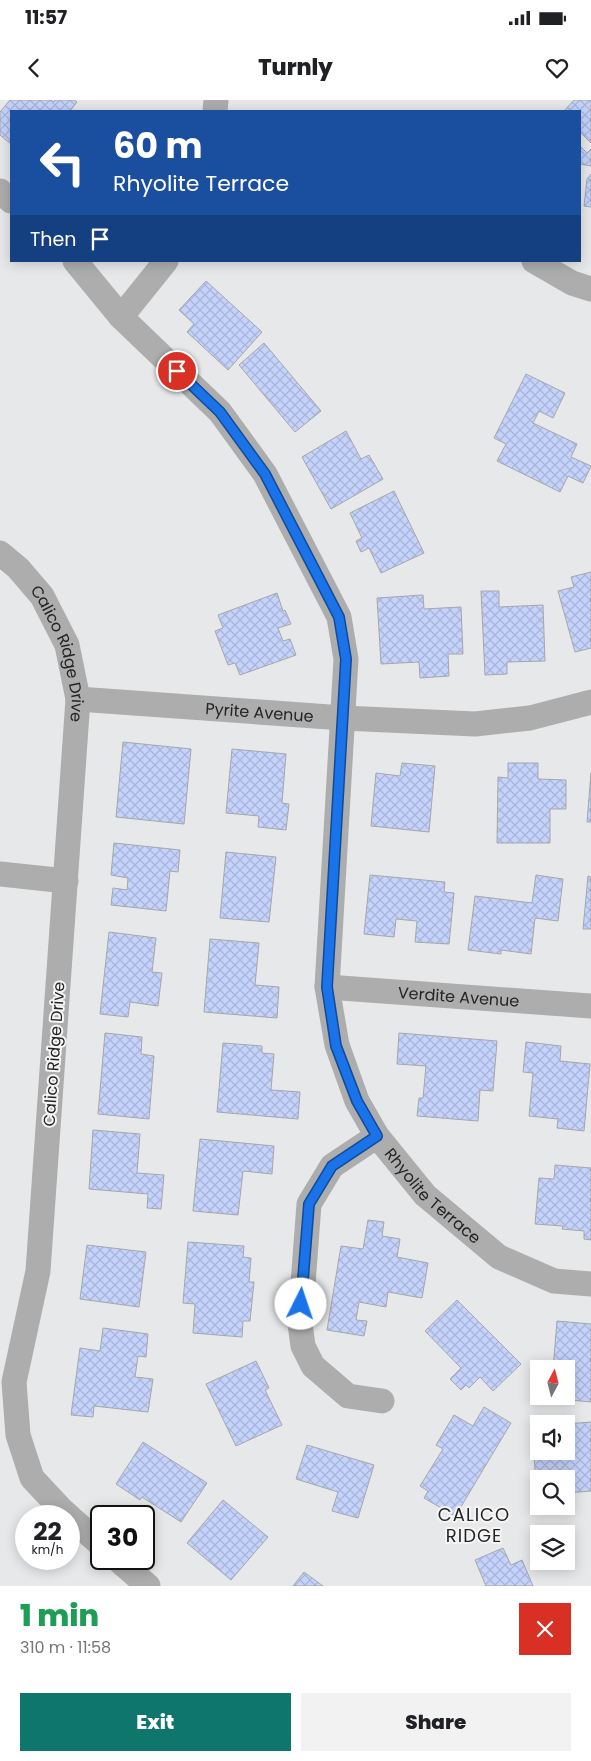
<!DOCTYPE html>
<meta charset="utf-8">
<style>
:root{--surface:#fff;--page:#f2f2f2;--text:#202124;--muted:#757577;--accent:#0f766e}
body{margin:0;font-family:Poppins,sans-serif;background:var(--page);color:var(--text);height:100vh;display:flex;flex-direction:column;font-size:19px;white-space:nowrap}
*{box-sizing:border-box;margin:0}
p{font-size:16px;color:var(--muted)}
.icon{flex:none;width:28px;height:28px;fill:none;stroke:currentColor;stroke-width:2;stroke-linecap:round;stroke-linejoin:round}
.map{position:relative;height:1486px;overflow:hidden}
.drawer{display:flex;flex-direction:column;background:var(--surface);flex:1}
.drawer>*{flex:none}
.top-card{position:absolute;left:10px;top:10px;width:571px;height:152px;border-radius:0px;box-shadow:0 2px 12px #0003;background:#1a4fa0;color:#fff;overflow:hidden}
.needle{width:32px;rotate:7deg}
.controls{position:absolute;left:530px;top:1260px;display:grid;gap:10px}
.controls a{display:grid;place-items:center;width:45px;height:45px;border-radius:0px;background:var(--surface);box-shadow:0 2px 12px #0003;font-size:25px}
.speed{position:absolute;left:15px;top:1405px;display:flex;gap:10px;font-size:25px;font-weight:700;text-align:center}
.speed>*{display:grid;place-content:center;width:65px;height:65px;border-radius:50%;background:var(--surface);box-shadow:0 2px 12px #0003;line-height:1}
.speed small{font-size:12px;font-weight:400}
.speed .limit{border:2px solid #111;border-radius:8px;background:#fff;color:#111}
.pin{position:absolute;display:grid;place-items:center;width:42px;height:42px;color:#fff;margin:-21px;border:2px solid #fff;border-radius:50%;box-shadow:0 1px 5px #0007}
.me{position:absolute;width:55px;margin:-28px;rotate:4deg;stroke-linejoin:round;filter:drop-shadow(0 0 4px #0008)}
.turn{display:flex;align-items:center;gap:18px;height:105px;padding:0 20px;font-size:22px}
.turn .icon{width:65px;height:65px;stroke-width:2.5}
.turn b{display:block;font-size:35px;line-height:42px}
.then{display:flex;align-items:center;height:48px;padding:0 20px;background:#0003;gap:10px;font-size:19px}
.round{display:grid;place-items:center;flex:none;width:52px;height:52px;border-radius:0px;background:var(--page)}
.head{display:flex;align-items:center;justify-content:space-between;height:85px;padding:0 20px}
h1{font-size:30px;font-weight:800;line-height:38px;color:#1e9e55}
.cta{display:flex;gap:10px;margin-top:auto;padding:10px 20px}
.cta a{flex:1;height:58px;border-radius:0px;background:var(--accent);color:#fff;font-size:20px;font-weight:800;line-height:58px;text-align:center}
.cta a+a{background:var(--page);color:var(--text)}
.status{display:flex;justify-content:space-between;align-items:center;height:35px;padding:0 25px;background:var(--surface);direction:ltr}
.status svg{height:14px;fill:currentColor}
header{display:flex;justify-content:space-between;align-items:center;height:65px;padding:0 20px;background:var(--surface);font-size:22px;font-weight:800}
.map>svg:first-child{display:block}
.building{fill:url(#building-cross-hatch);stroke:#a7a7a8}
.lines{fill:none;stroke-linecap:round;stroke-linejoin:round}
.minor{stroke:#aeadad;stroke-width:25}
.route-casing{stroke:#114b97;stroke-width:12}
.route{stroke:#1a73e8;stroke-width:9}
.labels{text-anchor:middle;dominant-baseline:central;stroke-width:4;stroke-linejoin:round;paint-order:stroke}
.street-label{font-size:16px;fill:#242424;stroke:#f5f5f6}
.neighbourhood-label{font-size:18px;letter-spacing:1px;fill:#242424;stroke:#f5f5f6}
</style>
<div class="status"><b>11:57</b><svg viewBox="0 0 49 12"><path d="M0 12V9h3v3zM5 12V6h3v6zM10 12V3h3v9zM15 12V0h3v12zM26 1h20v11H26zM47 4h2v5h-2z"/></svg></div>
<header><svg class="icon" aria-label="back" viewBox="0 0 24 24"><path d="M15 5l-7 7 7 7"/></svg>Turnly<svg class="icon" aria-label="heart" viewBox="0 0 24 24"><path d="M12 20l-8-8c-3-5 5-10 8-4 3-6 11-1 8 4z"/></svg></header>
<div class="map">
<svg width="591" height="1486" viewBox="0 0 591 1486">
<defs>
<pattern id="building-cross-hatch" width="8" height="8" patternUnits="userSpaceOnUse" patternTransform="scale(1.25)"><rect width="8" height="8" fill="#c5d3fc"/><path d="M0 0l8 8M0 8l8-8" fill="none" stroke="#a9b5d8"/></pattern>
</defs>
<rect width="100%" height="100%" fill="#e7e8e9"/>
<g class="building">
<polygon points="10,0 51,0 54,2 55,0 74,0 77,2 70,11 11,11 11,44 0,35 0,12"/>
<polygon points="574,0 591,0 591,43 580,32 580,11 564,11"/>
<polygon points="580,46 587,53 591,49 591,66 580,64"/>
<polygon points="591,74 591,107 584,106 587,79"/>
<polygon points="206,181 262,232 228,270 187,232 194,224 179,210"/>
<polygon points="264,243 321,311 295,332 239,265"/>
<polygon points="526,274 565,293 553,318 539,311 533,323 577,344 571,357 591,366 583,383 568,376 560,392 497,361 506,344 494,338"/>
<polygon points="346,331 361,359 369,355 383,379 331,409 302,357"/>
<polygon points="394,391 424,453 381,473 369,448 361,452 356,441 362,438 350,413"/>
<polygon points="591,472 591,548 575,552 558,491 574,487 571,477"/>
<polygon points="481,491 499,491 499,507 543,505 545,561 507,562 507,574 485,575"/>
<polygon points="277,493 283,511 285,510 291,524 278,528 283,541 290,539 296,555 240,575 235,563 228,565 215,531 223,528 218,515"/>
<polygon points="423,495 424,509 461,507 463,554 448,554 449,576 420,578 419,562 381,564 377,498"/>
<polygon points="123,642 191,649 184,724 116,717"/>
<polygon points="232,649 286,654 282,703 289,704 286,730 258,727 259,716 226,713"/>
<polygon points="402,663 435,666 429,732 371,726 376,673 400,676"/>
<polygon points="508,663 538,663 538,679 566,680 566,709 550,709 550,743 497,743 498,677 508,678"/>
<polygon points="591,673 591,722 587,722"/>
<polygon points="114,743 180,750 178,772 170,771 166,811 111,805 113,788 127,790 128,778 111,775"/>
<polygon points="226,752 276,757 269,822 220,818"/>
<polygon points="370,775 445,782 444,792 454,793 449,844 415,842 417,821 396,819 394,837 364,834"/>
<polygon points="536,775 563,779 558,821 535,818 531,854 501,850 501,854 468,850 475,796 532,803"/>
<polygon points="588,776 591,777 591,829 583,829"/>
<polygon points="109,832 156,838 152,872 162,873 158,906 130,902 128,917 100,914"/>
<polygon points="210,839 259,843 255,885 279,887 277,918 204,912"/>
<polygon points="105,933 142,937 141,954 154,956 149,1019 98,1014"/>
<polygon points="399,933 497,941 493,991 480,990 478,1021 417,1016 419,998 423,998 426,966 397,964"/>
<polygon points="526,942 561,946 560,961 590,964 584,1031 557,1028 558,1019 529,1016 533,973 523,972"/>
<polygon points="223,943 262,946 262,953 274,954 271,990 300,992 298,1019 217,1012"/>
<polygon points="93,1030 140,1034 137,1073 164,1075 161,1109 147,1108 148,1094 89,1089"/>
<polygon points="200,1039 274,1046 272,1074 243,1071 238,1115 193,1111"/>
<polygon points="555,1065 591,1068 591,1140 584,1139 584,1131 562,1129 563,1126 535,1124 539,1078 554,1079"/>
<polygon points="368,1120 384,1122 382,1136 400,1139 397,1157 428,1163 422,1198 388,1192 386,1207 359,1202 356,1220 367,1221 364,1236 327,1230 341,1146 363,1149"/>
<polygon points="188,1142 244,1146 243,1157 251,1158 249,1182 254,1182 250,1221 243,1221 242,1237 193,1233 195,1204 183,1203"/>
<polygon points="87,1145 146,1152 139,1207 80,1199"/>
<polygon points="457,1200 521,1264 493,1291 480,1277 469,1288 466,1285 461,1290 450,1279 461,1268 425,1231"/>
<polygon points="557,1221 591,1224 591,1302 550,1298 550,1296 566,1296 566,1269 553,1269"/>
<polygon points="103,1228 148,1234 146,1257 138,1256 135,1277 153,1279 148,1312 94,1306 93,1317 71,1315 80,1248 100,1251"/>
<polygon points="256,1261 269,1288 265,1290 282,1325 236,1346 206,1284"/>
<polygon points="484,1307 511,1323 459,1410 464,1413 460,1419 424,1398 428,1391 420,1386 443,1349 436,1345 454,1315 473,1326"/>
<polygon points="591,1322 591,1391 566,1393 566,1379 539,1379 539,1395 537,1395 534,1356 544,1355 544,1351 566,1351 566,1324"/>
<polygon points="143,1342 207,1383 181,1422 142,1397 140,1400 116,1384"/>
<polygon points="307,1345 374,1365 358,1418 332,1411 338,1392 296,1379"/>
<polygon points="223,1400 268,1437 231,1480 187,1443"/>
<polygon points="503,1448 511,1465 522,1460 533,1486 486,1486 475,1460"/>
<polygon points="304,1472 323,1486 293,1486"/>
</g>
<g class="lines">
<g class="minor">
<polyline points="215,11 216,0"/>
<polyline points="0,91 11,101"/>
<path id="s1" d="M75,161L121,217L220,312L265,374L339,517L346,559L327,887L337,945L357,1001L377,1036L425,1095L499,1157L554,1181L591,1184"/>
<polyline points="534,161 572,183 591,189"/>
<polyline points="121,217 166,161"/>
<path id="s2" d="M0,453L18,468L42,496L67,545L78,599L38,1171L14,1282L18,1335L32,1378L61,1409L101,1445"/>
<path id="s3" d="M78,599L343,618L475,624L530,618L591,602"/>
<polyline points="0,774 66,781"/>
<path id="s4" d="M327,887L591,906"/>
<polyline points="377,1036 332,1066 309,1104 300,1224 303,1246 313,1266 348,1296 382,1301"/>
<polyline points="117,1459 148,1486"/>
</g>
</g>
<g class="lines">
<g class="route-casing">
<polyline id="route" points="177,271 220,312 265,374 339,517 346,559 327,887 336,946 357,1001 377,1036 332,1066 309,1104 301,1204"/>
</g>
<use href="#route" class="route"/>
</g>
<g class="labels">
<g class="street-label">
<text stroke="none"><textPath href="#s2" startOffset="121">Calico Ridge Drive</textPath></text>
<text stroke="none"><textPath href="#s3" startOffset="182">Pyrite Avenue</textPath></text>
<text stroke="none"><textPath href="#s4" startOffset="132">Verdite Avenue</textPath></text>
<text transform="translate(54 954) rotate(-86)">Calico Ridge Drive</text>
<text stroke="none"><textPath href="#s1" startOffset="1059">Rhyolite Terrace</textPath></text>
</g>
<g class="neighbourhood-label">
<text x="474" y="1414">CALICO<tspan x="474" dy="21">RIDGE</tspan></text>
</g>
</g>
</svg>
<div class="controls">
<a><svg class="needle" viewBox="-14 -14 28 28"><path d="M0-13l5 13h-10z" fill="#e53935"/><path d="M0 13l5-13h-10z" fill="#757577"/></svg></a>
<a><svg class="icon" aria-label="sound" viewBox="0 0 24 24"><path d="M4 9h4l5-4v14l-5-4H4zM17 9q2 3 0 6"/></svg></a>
<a><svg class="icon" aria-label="search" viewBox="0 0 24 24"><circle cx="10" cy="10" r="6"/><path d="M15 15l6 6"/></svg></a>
<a><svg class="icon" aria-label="layers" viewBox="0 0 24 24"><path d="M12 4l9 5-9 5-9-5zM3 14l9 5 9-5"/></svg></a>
</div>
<div class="speed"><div>22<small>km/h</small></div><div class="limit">30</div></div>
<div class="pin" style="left:177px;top:271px;background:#d93025"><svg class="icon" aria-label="arrive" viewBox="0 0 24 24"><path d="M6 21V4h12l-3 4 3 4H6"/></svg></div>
<svg class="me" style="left:301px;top:1204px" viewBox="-20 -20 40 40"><circle r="19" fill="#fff"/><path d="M0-13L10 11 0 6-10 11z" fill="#1a73e8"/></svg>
<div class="top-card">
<div class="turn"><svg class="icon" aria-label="left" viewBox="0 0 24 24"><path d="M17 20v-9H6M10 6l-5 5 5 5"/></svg><div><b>60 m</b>Rhyolite Terrace</div></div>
<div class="then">Then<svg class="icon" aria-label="arrive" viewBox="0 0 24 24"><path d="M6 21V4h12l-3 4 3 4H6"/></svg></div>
</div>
</div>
<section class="drawer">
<div class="head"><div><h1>1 min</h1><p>310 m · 11:58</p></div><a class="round" style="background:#d93025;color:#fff"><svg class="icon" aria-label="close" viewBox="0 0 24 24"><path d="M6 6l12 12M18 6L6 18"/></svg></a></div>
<div class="cta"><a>Exit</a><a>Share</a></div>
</section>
